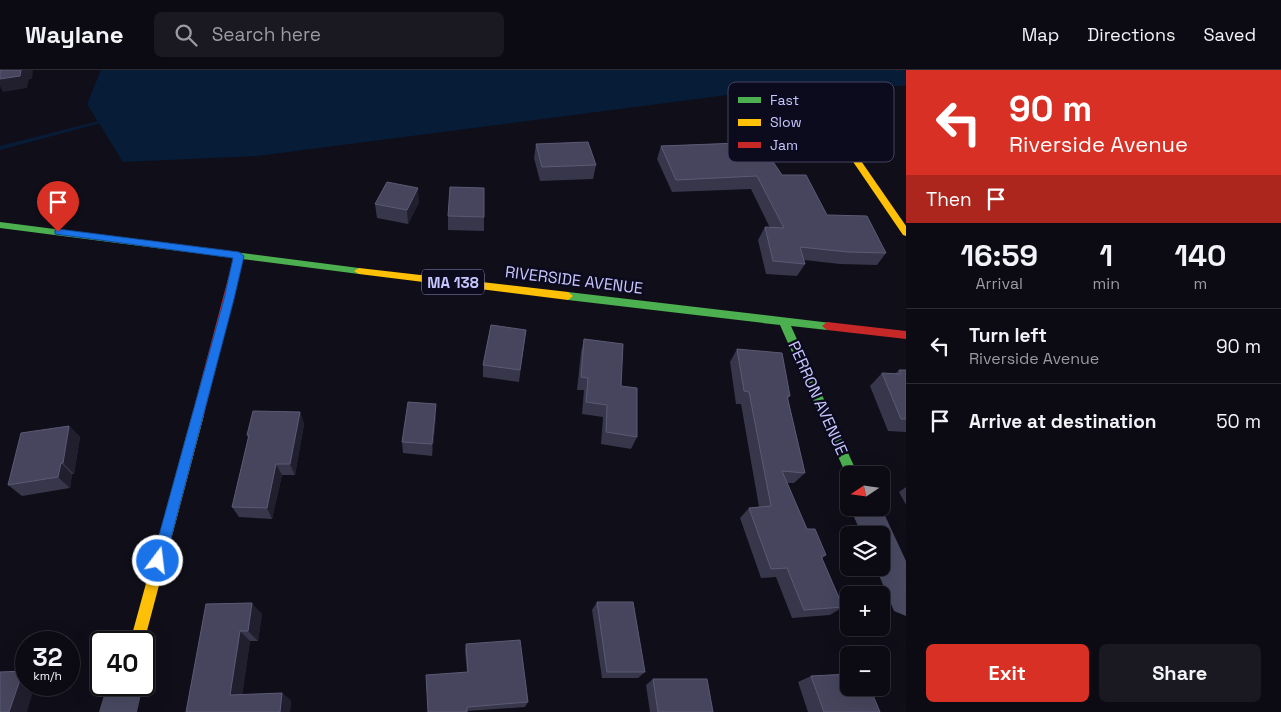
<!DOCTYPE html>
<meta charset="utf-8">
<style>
:root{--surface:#0c0a13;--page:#1a1821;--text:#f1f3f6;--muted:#9a9aa0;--line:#2c2b33;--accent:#d93025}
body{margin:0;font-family:"Space Grotesk",sans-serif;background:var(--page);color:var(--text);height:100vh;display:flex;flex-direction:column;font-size:19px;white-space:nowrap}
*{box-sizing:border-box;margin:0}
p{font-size:16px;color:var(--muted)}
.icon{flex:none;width:28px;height:28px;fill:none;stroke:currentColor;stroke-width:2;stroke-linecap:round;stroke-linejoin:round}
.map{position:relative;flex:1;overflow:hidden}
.panel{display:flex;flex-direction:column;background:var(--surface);width:375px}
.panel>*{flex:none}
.top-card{background:#d93025;color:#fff;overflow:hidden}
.needle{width:32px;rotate:257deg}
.fabs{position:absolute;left:840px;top:396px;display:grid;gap:10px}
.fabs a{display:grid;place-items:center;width:50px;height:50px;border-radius:8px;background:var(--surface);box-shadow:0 5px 20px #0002,0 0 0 1px var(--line);font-size:25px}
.speed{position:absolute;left:15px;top:561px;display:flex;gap:10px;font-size:25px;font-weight:700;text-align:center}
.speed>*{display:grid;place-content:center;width:65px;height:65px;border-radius:50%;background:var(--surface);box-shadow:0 5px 20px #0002,0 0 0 1px var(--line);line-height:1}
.speed small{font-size:12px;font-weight:400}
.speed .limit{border:2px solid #111;border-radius:8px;background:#fff;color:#111}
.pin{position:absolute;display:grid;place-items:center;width:42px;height:42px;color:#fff;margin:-51px -21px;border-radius:50% 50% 50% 0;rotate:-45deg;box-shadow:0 0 5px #0007}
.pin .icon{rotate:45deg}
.me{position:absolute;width:55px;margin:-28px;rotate:15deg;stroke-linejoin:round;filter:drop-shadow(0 0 4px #0008)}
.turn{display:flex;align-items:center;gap:18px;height:105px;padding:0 20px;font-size:22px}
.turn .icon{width:65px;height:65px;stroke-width:2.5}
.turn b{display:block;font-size:35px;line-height:42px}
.then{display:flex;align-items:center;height:48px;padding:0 20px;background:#0003;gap:10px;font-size:19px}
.eta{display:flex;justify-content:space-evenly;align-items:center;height:85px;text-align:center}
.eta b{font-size:30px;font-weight:700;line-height:35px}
.cta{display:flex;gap:10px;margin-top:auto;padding:10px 20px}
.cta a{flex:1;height:58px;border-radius:8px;background:var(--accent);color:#fff;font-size:20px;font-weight:700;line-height:58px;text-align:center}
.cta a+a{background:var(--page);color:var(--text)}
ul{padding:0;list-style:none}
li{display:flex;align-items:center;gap:15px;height:75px;padding:0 20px;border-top:1px solid var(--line)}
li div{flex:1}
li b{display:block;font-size:19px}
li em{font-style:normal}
header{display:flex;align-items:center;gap:30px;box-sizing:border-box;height:70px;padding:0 25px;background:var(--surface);border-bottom:1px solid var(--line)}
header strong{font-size:24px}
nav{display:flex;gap:28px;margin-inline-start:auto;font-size:18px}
.search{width:350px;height:45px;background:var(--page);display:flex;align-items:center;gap:12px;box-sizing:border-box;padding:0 18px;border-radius:8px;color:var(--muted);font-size:19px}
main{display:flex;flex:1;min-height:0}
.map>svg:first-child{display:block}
.water{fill:#071c37}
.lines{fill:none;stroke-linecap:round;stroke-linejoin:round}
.stream{fill:#071c37;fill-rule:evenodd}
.street{fill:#494a62;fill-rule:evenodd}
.fast{fill:#4caf50;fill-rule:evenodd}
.slow{fill:#ffc107;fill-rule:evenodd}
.jam{fill:#c62828;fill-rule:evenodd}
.wall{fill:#37364a}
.shaded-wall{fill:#211f2e}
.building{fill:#47455d;stroke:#5b5a76}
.route{fill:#1a73e8;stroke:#114b97}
.labels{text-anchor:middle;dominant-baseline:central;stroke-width:5;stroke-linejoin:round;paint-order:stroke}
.shield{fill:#0c0a1d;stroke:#908ebb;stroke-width:1}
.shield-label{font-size:15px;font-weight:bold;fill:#c8c6ff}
.street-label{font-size:16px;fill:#c8c6ff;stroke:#0c0a1d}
.key{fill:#0c0a1d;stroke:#444261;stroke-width:1}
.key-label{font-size:14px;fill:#c8c6ff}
</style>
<header>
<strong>Waylane</strong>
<div class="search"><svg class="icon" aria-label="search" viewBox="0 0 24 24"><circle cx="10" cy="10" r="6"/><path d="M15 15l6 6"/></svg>Search here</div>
<nav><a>Map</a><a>Directions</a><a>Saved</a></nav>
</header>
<main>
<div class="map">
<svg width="906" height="642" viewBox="0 0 906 642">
<rect width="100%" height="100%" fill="#100e19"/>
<polygon class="water" points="101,0 906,0 906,16 849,17 735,24 257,86 123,92 87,34"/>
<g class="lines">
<polygon class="stream" points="107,49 112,50 0,80 0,76"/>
<g class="street">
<polygon points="881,437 906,491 906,546 894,541 876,498 881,498 881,465 862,465 850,438"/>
<polygon points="107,615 143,615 137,642 99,642"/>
</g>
<g class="fast">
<polygon points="0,152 359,198 364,201 359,204 0,158"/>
<polygon points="568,222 831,253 832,256 831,259 827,260 791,256 858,405 849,405 848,409 780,255 568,230 563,226"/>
</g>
<g class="slow">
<polygon points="844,75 850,75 906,156 906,166 903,165 843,77"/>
<polygon points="359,198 568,222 573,226 568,230 359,204 354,201"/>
<polygon points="198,340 202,342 204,345 144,572 130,572 192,345 194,342"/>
</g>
<g class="jam">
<polygon points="239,183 244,186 204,345 202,348 198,350 194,348 192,345 234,186"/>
<polygon points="827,252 906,261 906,269 827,260 822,256"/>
</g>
</g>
<g class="wall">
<polygon points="736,64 827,145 886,183 877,195 840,194 804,190 805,194 797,206 766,204 758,170 765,157 770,158 751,119 672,122 657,89 661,76 732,73"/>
<polygon points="536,74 596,95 593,109 540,111 534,88"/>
<polygon points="419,132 408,154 377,148 375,134"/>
<polygon points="448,146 484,147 484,161 448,160"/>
<polygon points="526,260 519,312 483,307 483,295"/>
<polygon points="584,269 621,316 637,367 631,379 601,374 603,347 582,344 584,320 577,320 581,282"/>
<polygon points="737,279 790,326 788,329 805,403 794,413 787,413 807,459 826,485 822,489 843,537 830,545 792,548 776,507 761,508 740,448 749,438 759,437 741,334 736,334 730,292"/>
<polygon points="899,300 906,300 906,362 888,361 870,316 882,303 895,304"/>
<polygon points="300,342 304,354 295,405 282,405 272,449 239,447 232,437 248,368 247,365"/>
<polygon points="436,346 432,386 403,383 402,372"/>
<polygon points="69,356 80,367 74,404 72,404 70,418 22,426 8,415"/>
<polygon points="906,417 906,435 899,422"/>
<polygon points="597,532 645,602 638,608 602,608 592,540"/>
<polygon points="206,534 262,544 258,571 250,571 242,625 282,623 291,631 290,642 186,642"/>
<polygon points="466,574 528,632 525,637 467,641 467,602 465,580"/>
<polygon points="811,606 880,642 808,642 798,612"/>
<polygon points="653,609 713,642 650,642 646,615"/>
</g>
<g class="shaded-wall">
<polygon points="21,0 33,0 32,9 29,9 27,18 3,22 0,16 0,9"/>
<polygon points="418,118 419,132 408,154 407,140"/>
<polygon points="436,334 436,346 432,386 432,374"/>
<polygon points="300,342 304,354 295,405 290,394"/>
<polygon points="69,356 80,367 74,404 63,393"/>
<polygon points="61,393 72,404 70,418 58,407"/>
<polygon points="276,394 282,405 272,449 267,438"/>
<polygon points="252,533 262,544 258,571 248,561"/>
<polygon points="240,561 250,571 241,632 230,625"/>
<polygon points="23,601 26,602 26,615 35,615 27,642 9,642"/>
<polygon points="282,623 291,631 290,642 280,642"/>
</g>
<g class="building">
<polygon points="0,0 21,0 20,6 0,9"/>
<polygon points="749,56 782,105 806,105 827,145 867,146 886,183 848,182 800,177 805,194 773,191 765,157 784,158 757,106 676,110 661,76 740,73 736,64"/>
<polygon points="588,72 596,95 542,97 536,74"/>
<polygon points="387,112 418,118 407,140 375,134"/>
<polygon points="450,117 484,118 484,147 448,146"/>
<polygon points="491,255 526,260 520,300 483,295"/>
<polygon points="584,269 623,274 621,316 637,318 637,367 606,362 607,335 586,332 588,308 581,307"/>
<polygon points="737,279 782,283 790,326 787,326 805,403 782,401 807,459 815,459 826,485 821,486 843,537 804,540 787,498 771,499 749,438 771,436 749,322 744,321"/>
<polygon points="899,300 906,300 906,349 901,349 882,303 901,304"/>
<polygon points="408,332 436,334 432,374 402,372"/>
<polygon points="253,341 300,342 290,394 276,394 267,438 232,437 249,365 247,365"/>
<polygon points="69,356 63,393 61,393 58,407 8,415 21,363"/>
<polygon points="597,532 633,532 645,602 607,602"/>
<polygon points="252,533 248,561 240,561 230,625 282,623 280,642 186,642 206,534"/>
<polygon points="520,570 528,632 467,637 467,642 428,642 426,605 468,602 466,574"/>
<polygon points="23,601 9,642 0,642 0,602"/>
<polygon points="849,604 849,618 870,618 880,642 824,642 811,606"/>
<polygon points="653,609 707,609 713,642 658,642"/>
</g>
<polygon class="route" points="58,159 239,182 244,186 234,229 165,491 163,496 158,497 154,496 152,491 224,229 233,188 55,164 55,160"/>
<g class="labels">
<rect class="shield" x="422" y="199.5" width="62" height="25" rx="4"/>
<g class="shield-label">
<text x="453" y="212">MA 138</text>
</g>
<g class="street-label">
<text transform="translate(574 210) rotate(7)">RIVERSIDE AVENUE</text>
<text transform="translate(818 328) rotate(66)">PERRON AVENUE</text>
</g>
</g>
<rect x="728" y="12" width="166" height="80" rx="8" class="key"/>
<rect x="738" y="27" width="23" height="6" fill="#4caf50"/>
<rect x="738" y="49" width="23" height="7" fill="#ffc107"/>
<rect x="738" y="72" width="23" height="6" fill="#c62828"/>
<g class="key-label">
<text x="770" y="35">Fast</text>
<text x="770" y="57">Slow</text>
<text x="770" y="80">Jam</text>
</g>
</svg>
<div class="fabs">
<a><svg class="needle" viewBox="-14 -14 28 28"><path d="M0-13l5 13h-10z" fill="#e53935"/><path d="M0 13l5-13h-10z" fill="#9a9aa0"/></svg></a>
<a><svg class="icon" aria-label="layers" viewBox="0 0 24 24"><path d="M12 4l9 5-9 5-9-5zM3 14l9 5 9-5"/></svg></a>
<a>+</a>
<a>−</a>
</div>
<div class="speed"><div>32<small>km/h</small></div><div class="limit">40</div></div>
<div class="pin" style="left:58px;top:162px;background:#d93025"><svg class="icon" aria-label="arrive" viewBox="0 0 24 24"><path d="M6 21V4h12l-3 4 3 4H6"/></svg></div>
<svg class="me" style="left:158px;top:491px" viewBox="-20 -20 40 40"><circle r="17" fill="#1a73e8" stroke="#fff" stroke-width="3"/><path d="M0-11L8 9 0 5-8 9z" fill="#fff"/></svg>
</div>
<section class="panel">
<div class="top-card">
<div class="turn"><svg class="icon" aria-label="left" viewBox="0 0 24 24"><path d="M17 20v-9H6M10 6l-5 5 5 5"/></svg><div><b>90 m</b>Riverside Avenue</div></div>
<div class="then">Then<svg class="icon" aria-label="arrive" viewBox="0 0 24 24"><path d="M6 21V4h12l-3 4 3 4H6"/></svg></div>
</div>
<div class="eta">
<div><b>16:59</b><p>Arrival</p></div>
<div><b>1</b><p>min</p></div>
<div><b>140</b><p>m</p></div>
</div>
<ul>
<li><svg class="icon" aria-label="left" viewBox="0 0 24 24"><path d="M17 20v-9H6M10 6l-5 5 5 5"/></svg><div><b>Turn left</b><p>Riverside Avenue</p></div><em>90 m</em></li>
<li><svg class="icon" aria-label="arrive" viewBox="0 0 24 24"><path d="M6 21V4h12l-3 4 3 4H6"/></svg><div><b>Arrive at destination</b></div><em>50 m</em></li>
</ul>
<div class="cta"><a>Exit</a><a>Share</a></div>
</section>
</main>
